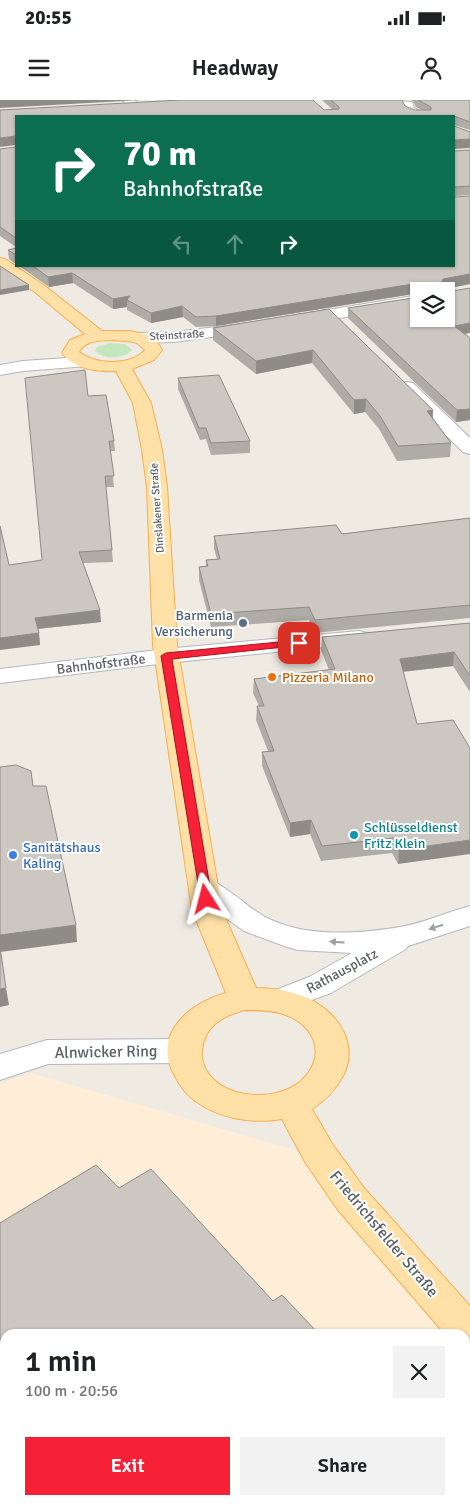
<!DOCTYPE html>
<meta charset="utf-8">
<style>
:root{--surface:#fff;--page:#f2f2f2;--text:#202124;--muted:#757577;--accent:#f62137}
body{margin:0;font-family:Signika,sans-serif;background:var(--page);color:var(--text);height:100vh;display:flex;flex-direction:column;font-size:19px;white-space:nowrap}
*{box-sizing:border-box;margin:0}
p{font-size:16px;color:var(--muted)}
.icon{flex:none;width:28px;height:28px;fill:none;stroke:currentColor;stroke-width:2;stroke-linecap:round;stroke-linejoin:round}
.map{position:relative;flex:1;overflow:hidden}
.details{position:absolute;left:0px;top:1229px;width:470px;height:176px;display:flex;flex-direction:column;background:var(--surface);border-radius:15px 15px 0 0;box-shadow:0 1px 4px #0004}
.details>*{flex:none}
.banner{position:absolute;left:15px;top:15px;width:440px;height:152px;border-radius:0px;box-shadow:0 1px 4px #0004;background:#0b6e4f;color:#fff;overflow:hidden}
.tools{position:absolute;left:410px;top:182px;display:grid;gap:10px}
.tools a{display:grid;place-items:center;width:45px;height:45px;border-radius:0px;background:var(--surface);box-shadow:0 1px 4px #0004;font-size:25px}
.pin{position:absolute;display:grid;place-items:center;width:42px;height:42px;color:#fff;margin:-21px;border-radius:10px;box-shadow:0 2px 8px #0006}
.me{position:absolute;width:55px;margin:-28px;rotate:351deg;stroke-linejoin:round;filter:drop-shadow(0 0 4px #0008)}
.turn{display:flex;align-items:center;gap:18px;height:105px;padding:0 25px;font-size:22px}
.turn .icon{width:65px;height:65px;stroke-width:2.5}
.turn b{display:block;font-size:35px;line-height:42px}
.lanes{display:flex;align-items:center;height:48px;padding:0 25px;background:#0003;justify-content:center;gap:25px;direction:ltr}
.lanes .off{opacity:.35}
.round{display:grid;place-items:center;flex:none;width:52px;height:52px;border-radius:0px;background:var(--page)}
.summary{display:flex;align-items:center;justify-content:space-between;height:85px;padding:0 25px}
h1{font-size:30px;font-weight:600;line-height:38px}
.cta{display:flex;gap:10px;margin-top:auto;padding:10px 25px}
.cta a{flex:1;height:58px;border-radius:0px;background:var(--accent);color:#fff;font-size:20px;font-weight:600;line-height:58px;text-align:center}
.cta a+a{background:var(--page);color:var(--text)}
.status{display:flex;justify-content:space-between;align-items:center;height:35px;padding:0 25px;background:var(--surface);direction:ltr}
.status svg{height:14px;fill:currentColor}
header{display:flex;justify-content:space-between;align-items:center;height:65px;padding:0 25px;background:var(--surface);font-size:22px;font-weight:600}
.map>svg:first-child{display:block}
.commercial{fill:#ffeed7}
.green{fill:#c4e8bd}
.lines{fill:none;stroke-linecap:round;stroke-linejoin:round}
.minor-casing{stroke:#b3b7bb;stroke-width:2}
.major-casing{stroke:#fcac4e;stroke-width:2}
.minor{fill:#fff;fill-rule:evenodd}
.major{fill:#ffe1a7;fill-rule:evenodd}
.wall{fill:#afaba6}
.shaded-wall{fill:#8f8b87}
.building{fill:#ccc7c1;stroke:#8f8b87}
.oneway{fill:#9da0a2}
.route{fill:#f62137;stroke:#a01524}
.service-dot{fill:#5c6f8a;stroke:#fff;stroke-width:2}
.food-dot{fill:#e8710a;stroke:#fff;stroke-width:2}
.culture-dot{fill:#0f9aa8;stroke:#fff;stroke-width:2}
.shop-dot{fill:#3f7fe0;stroke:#fff;stroke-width:2}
.labels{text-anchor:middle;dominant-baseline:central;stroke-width:4;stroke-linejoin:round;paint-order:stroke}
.far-street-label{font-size:11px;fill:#5b6164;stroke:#fff}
.service-label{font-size:14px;fill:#4e5e75;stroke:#fff;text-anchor:end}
.street-label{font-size:14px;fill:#5b6164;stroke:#fff}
.food-label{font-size:14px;fill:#c56008;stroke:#fff;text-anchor:start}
.culture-label{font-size:14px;fill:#0d838f;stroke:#fff;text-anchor:start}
.shop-label{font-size:14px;fill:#366cbe;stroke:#fff;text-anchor:start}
.near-street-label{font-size:16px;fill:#5b6164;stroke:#fff}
</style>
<div class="status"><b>20:55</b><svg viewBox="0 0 49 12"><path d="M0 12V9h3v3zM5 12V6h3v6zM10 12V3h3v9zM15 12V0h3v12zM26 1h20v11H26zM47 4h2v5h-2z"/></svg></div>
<header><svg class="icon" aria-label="menu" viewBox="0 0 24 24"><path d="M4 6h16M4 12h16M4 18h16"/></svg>Headway<svg class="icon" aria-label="person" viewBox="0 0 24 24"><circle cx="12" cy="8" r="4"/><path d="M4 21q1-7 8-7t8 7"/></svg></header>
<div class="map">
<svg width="470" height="1404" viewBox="0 0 470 1404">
<rect width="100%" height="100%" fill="#efeae2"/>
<polygon class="commercial" points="31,973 312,1055 460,1234 5,1234 5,1400 465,1400 465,1239 470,1244 470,1404 0,1404 0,983"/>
<path class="green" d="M110,243L125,244L132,250C124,259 103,260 95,251L97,247Z"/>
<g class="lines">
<g class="minor-casing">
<g id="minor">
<polygon points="122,0 134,0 152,16 140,16"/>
<polygon points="388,0 412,2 414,8 430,16 415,16 405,12 403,6 389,2"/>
<polygon points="419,195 419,205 297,225 291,223 289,220 291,217 297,215"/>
<polygon points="250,223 256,225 258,228 256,231 174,242 137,243 131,241 129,238 131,235 137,233 174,232"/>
<polygon points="82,257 88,258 90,262 88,266 23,271 0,275 0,265 23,261"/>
<polygon points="407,282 413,283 470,338 470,354 463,352 401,291 398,287 401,283"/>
<polygon points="359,531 367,533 371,538 367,543 166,563 0,583 0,569 166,549"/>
<path d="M204,778C227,785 244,805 265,817C305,838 357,834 400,827C424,823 447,812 470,806V826L408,846L406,849L331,893L279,912L268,909L263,901L268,893L309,877L352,853L298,850L287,847L244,831L194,795L189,788L194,781Z"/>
<polygon points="184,939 196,942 201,951 196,960 184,963 48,964 0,980 0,954 47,940"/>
</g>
</g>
<g class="major-casing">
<path id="major" d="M0,158L5,159L45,186L102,231H130L148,235L157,242L162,250L154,260L132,269L151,303L162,350L167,387L177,545L222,810L256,888C276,888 298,892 315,902C341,917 358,947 343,976C335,990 326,1000 312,1009L331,1042L364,1088L470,1206V1252L465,1250V1234H445L338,1110L305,1062L282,1019C252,1024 219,1019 194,1000C186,994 180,986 175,976C151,935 189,903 226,893L192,810L153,545L147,387L142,350L133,303L116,271C98,272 73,269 62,253L70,240L85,234L35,192L0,169ZM112,240L136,242L145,250C131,266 95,265 79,252C85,240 100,241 112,240ZM245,910C257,910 271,910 283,914C315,924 328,956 301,981C276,1002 224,1000 206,970C203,964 201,957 202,951C204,926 222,916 245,910Z"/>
</g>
<use href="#minor" class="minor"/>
<use href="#major" class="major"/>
</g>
<g class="wall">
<polygon points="322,0 402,0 405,6 415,10 422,10 416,7 412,0 406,0 470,0 470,30 454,25 454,16 16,16 333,10"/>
<polygon points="16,47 16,147 0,136 0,49"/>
<polygon points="470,50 470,95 454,96 454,51"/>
<polygon points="470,96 470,184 446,189 465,234 470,238 470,320 456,322 348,218 348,208 419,197 446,191 419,191 419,193 216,226 196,227 183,217 151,223 127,210 127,207 113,209 73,183 49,187 19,166 454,166"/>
<polygon points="16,148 16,164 9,159 8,150"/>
<polygon points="329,209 433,310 433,318 451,343 450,357 397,361 379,329 365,312 354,314 312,263 256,274 213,240 213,228"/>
<polygon points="178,278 250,341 250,353 211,355 206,339 200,340 178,289"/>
<polygon points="88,296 114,341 115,351 110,351 114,387 106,387 113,462 83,463 101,522 38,529 40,545 9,465 42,460"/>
<polygon points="470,418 470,518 314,533 309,520 211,527 199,480 199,467 206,466 206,460 217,459 214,449 214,436 342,434"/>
<polygon points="470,523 470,592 453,566 403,572 417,624 398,764 392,753 321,761 310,734 290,737 262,666 262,652 268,651 256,620 257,606 259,606 253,593 254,579 329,570 321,550 322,537"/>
</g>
<g class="shaded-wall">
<polygon points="0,0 141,0 0,8"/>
<polygon points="16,36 16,45 0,47 0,38"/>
<polygon points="470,39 470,48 454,49 454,40"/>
<polygon points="72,173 73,183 49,187 48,177"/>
<polygon points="470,174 470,184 443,189 442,181 443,179"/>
<polygon points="419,183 419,193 216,226 216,216"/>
<polygon points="29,185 29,190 0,195 0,190"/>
<polygon points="130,196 127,200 127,207 113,209 113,199"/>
<polygon points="182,206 183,217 151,223 151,213"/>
<polygon points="470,223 470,233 453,236 454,226"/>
<polygon points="313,250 312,263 256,274 256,261"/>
<polygon points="366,299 365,312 354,314 354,300"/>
<polygon points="470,309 470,320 456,322 457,310"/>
<polygon points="433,310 432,324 427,311"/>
<polygon points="100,510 101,522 36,529 35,518"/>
<polygon points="39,533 40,545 0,550 0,538"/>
<polygon points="454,552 453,566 399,572 400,559"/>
<polygon points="311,720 310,734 290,737 290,723"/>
<polygon points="470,740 470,754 398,764 399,750"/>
<polygon points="76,825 77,842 0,852 0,835"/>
<polygon points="6,888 9,905 0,907 0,889"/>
</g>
<g class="building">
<polygon points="180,0 313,0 324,10 339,9 339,7 331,0 402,0 405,6 415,10 431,10 431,7 418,0 470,0 470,22 454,16 16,16 16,36 0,38 0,10"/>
<polygon points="454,26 470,32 470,39 454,40"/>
<polygon points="16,47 16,138 0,127 0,49"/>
<polygon points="470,50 470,86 454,87 454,51"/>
<polygon points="470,96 470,174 443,179 442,181 447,192 470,188 470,223 454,226 470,238 470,309 457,310 348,208 419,197 419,219 446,219 446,191 421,191 422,185 419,183 216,216 196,217 182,206 151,213 127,200 130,196 113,199 72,173 48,177 33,166 454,166 454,97"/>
<polygon points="16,148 16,155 8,150"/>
<polygon points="0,166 29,185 0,190"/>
<polygon points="329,209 433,310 427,311 451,343 398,346 380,316 366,299 354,300 313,250 256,261 213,228"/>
<polygon points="85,270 88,296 106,295 114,341 109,341 114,376 105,376 112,450 79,452 100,510 35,518 39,533 0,538 0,426 9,465 42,460 25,278"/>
<polygon points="219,275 250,341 211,343 206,328 199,328 178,278"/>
<polygon points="470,418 470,505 315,520 309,507 211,514 199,467 208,466 206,460 220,459 214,436 336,425 342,434"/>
<polygon points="470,523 470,576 454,552 400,559 417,624 453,620 470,648 470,740 399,750 394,738 322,746 311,720 290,723 262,652 274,651 257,606 264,606 254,579 335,569 322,537"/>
<polygon points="16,665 31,671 33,686 46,686 76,825 0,835 0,667"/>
<polygon points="0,847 6,888 0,889"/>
<polygon points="96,1065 119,1088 151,1069 273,1201 282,1195 319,1234 5,1234 5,1400 465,1400 465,1388 470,1394 470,1404 0,1404 0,1123"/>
</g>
<defs><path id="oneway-solid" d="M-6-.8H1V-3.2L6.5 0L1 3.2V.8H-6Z" transform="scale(1.25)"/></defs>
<g class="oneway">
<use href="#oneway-solid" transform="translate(436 827) rotate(162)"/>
<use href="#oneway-solid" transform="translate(337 842) rotate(-177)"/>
</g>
<polygon class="route" points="299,540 303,541 303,545 172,559 212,799 206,803 201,802 161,556 166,553"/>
<circle class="service-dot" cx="243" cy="523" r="5"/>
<circle class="food-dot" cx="272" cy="577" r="5"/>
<circle class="culture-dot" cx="354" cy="735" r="5"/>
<circle class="shop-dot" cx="13" cy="755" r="5"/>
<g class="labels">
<g class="far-street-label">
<text transform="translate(177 235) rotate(-3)">Steinstraße</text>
<text transform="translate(157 408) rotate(-94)">Dinslakener Straße</text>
</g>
<g class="service-label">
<text x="233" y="515">Barmenia<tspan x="233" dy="16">Versicherung</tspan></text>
</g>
<g class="street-label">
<text transform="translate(101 564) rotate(-7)">Bahnhofstraße</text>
<text transform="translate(342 871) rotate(-28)">Rathausplatz</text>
</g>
<g class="food-label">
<text x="282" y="577">Pizzeria Milano</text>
</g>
<g class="culture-label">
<text x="364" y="727">Schlüsseldienst<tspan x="364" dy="16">Fritz Klein</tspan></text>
</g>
<g class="shop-label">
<text x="23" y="747">Sanitätshaus<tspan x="23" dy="16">Kaling</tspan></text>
</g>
<g class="near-street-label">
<text transform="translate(106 952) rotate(-1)">Alnwicker Ring</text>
<text transform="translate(384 1134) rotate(50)">Friedrichsfelder Straße</text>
</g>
</g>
</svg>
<div class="tools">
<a><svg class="icon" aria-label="layers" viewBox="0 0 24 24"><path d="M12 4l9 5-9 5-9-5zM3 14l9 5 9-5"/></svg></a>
</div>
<div class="pin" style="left:299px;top:543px;background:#d93025"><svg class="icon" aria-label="arrive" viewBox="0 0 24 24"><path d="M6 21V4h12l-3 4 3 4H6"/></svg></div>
<svg class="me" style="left:206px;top:799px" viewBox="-20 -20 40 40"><path d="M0-17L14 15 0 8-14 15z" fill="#f62137" stroke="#fff" stroke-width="4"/></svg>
<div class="banner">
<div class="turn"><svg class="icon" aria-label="right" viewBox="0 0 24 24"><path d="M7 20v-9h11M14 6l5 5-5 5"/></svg><div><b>70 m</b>Bahnhofstraße</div></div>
<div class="lanes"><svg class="icon off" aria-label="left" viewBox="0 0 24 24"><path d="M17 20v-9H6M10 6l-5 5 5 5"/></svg><svg class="icon off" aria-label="ahead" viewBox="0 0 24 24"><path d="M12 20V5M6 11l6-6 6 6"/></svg><svg class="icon" aria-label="right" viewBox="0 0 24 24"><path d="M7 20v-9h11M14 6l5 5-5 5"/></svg></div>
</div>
<section class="details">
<div class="summary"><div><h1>1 min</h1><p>100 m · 20:56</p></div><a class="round"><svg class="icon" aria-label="close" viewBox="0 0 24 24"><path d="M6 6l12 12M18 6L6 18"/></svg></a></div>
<div class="cta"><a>Exit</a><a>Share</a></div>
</section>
</div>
